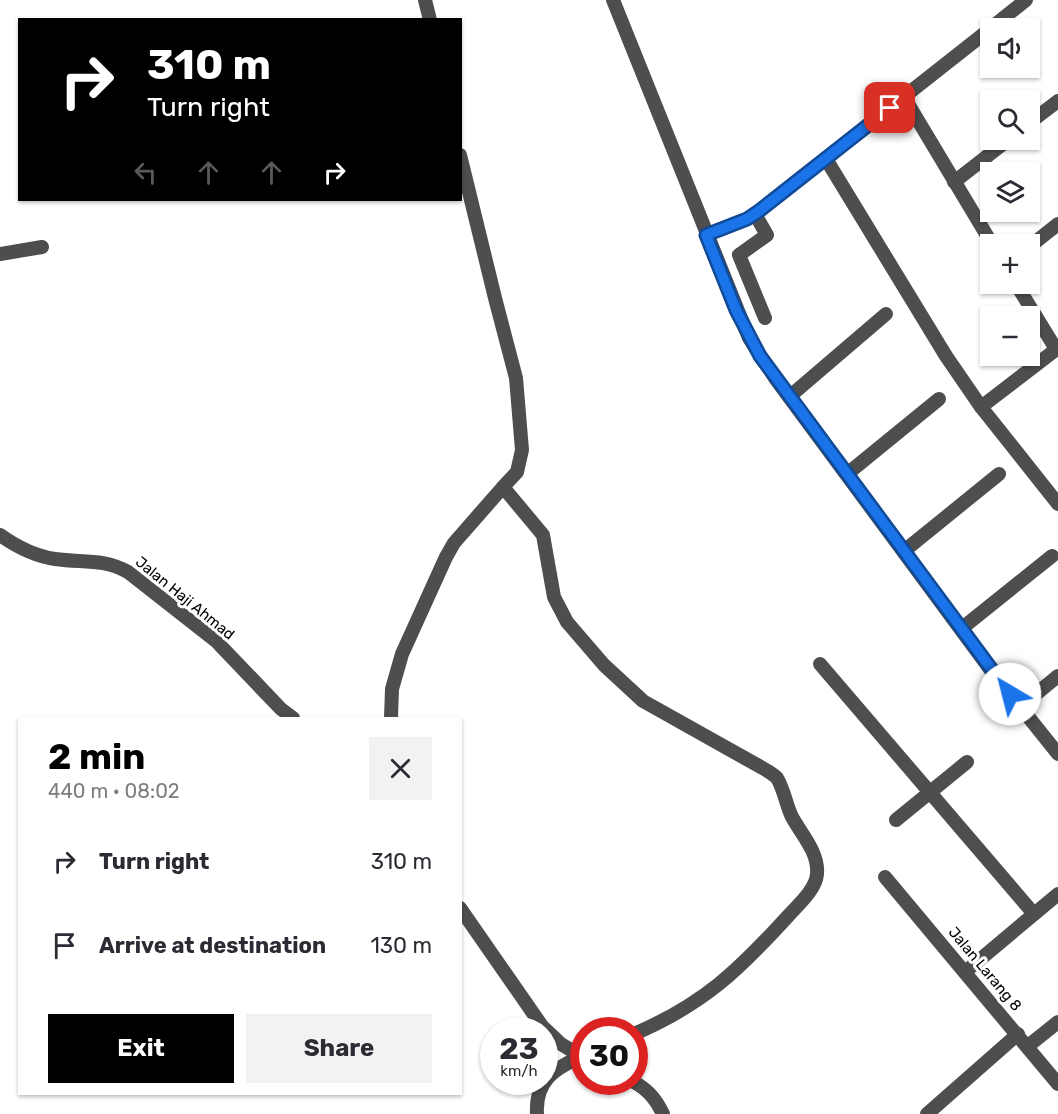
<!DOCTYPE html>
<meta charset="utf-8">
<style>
:root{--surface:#fff;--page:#f2f2f3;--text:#2b2b33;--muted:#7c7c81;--accent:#000}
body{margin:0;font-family:Rubik,sans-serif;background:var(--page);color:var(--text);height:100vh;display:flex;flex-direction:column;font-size:22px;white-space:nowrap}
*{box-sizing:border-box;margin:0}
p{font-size:20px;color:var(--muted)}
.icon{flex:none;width:33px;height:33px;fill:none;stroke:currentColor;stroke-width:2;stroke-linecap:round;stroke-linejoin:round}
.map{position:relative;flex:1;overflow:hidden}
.details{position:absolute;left:18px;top:717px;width:444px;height:378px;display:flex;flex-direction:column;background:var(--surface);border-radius:0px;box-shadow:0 2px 4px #0004}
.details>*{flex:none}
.guide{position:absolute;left:18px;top:18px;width:444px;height:183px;border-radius:0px;box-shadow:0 2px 4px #0004;background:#000;color:#fff;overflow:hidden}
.controls{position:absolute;left:980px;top:18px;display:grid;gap:12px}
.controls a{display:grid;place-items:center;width:60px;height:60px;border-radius:0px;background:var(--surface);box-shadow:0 2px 4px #0004;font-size:30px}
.speed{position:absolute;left:480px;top:1017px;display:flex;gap:12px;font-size:30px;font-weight:700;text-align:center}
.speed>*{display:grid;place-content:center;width:78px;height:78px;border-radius:50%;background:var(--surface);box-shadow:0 2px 4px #0004;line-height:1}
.speed small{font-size:15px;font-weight:400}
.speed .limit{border:9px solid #d22;background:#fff;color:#111}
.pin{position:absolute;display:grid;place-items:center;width:51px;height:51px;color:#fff;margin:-26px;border-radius:12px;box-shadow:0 3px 9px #0006}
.me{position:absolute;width:66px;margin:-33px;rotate:323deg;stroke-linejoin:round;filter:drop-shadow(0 0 4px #0008)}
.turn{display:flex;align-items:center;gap:21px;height:126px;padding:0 30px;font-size:27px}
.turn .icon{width:78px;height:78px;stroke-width:2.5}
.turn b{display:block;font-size:42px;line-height:51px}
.lanes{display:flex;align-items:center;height:57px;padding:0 30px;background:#0003;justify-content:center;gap:30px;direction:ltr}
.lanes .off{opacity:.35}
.round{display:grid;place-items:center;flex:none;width:63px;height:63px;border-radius:0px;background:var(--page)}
.head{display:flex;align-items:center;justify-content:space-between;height:102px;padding:0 30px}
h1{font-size:36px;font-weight:700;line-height:45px;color:var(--accent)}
.action{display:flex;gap:12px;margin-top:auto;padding:12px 30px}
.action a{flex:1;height:69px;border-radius:0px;background:var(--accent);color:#fff;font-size:24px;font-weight:700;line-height:69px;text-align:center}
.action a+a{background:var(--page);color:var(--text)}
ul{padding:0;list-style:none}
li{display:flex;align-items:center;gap:18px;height:84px;padding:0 30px}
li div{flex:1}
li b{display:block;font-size:22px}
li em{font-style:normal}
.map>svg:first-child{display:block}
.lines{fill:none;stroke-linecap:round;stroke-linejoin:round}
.minor{stroke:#4e4e4e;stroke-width:14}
.route-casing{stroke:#114b97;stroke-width:15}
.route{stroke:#1a73e8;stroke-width:10}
.labels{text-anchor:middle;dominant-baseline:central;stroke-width:6;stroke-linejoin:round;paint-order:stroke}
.street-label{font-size:15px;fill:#000;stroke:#fff}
</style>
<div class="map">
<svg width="1058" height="1114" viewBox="0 0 1058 1114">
<rect width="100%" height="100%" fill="#fff"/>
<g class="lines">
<g class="minor">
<polyline points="425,0 430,20"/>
<polyline points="613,0 749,338 775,378 990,669 1058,754"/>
<polyline points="991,28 1026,0"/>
<polyline points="904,97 992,244"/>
<polyline points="1029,123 1058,101"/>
<path d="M460,155L495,298L516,378L522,450L517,472L503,487L543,535L554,597L567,622L604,665L643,701L766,770C769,772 774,775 777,778C784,789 786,805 792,817C802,835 819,853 817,874C816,889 799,904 789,915C739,970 704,1004 634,1034"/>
<polyline points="826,159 946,356 981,407 1058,504"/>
<polyline points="954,182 1008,140"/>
<polyline points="755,214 767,235 739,255 765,318"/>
<polyline points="706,235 747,219 759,211 990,29"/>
<polyline points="1029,247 1058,224"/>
<polyline points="0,254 42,247"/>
<polyline points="1016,284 1056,349"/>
<polyline points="789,397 886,314"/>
<polyline points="981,407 1058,348"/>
<polyline points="847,474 939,399"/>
<path d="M0,535C17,547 34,556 55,559C83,563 102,558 128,572L216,641L281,709L293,718"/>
<polyline points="904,551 999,474"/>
<polyline points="961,629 1052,556"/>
<polyline points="820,664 1034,914"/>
<polyline points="1020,707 1058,676"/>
<polyline points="391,718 392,689 402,654 446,557 454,543 503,487"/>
<polyline points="896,820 967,762"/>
<polyline points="885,877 1058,1084"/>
<polyline points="460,908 542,1026 561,1044 584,1058"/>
<polyline points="965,972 1058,894"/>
<polyline points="1028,1046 1058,1022"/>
<path d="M634,1082C648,1090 656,1099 663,1114"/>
<path d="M537,1114C535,1080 555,1068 584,1055"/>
<polyline points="927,1114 1018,1034"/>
</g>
</g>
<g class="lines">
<g class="route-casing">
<polyline id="route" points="890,108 759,211 747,219 706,235 736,310 760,356 1010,694"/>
</g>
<use href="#route" class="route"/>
</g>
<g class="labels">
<g class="street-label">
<text transform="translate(185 598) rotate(39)">Jalan Haji Ahmad</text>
<text transform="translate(985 969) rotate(50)">Jalan Larang 8</text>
</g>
</g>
</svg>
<div class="controls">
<a><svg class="icon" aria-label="sound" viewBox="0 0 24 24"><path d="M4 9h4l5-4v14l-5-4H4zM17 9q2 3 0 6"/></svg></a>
<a><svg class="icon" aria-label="search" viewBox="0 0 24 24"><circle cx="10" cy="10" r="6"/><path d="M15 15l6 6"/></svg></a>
<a><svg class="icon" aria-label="layers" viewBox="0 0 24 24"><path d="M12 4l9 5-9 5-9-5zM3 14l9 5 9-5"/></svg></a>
<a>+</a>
<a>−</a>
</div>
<div class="speed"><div>23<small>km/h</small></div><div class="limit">30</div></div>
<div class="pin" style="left:890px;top:108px;background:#d93025"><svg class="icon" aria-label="arrive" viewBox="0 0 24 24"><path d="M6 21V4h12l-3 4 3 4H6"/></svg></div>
<svg class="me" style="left:1010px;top:694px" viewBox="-20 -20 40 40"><circle r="19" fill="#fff"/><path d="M0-13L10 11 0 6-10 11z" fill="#1a73e8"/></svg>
<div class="guide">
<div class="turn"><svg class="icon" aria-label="right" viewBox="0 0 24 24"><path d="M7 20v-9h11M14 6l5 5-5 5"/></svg><div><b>310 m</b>Turn right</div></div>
<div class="lanes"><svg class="icon off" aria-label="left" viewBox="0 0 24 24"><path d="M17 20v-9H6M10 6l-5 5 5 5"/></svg><svg class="icon off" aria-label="ahead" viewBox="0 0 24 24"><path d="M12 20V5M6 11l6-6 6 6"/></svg><svg class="icon off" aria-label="ahead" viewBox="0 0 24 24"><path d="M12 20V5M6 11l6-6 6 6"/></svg><svg class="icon" aria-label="right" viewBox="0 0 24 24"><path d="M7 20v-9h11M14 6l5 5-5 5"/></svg></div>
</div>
<section class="details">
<div class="head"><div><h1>2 min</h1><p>440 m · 08:02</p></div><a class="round"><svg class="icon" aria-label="close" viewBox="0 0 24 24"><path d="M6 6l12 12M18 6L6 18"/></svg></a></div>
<ul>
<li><svg class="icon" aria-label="right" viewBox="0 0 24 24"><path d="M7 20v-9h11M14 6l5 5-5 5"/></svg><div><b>Turn right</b></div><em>310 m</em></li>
<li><svg class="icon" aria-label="arrive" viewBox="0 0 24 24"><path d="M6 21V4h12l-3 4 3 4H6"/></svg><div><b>Arrive at destination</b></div><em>130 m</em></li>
</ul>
<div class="action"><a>Exit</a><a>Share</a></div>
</section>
</div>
